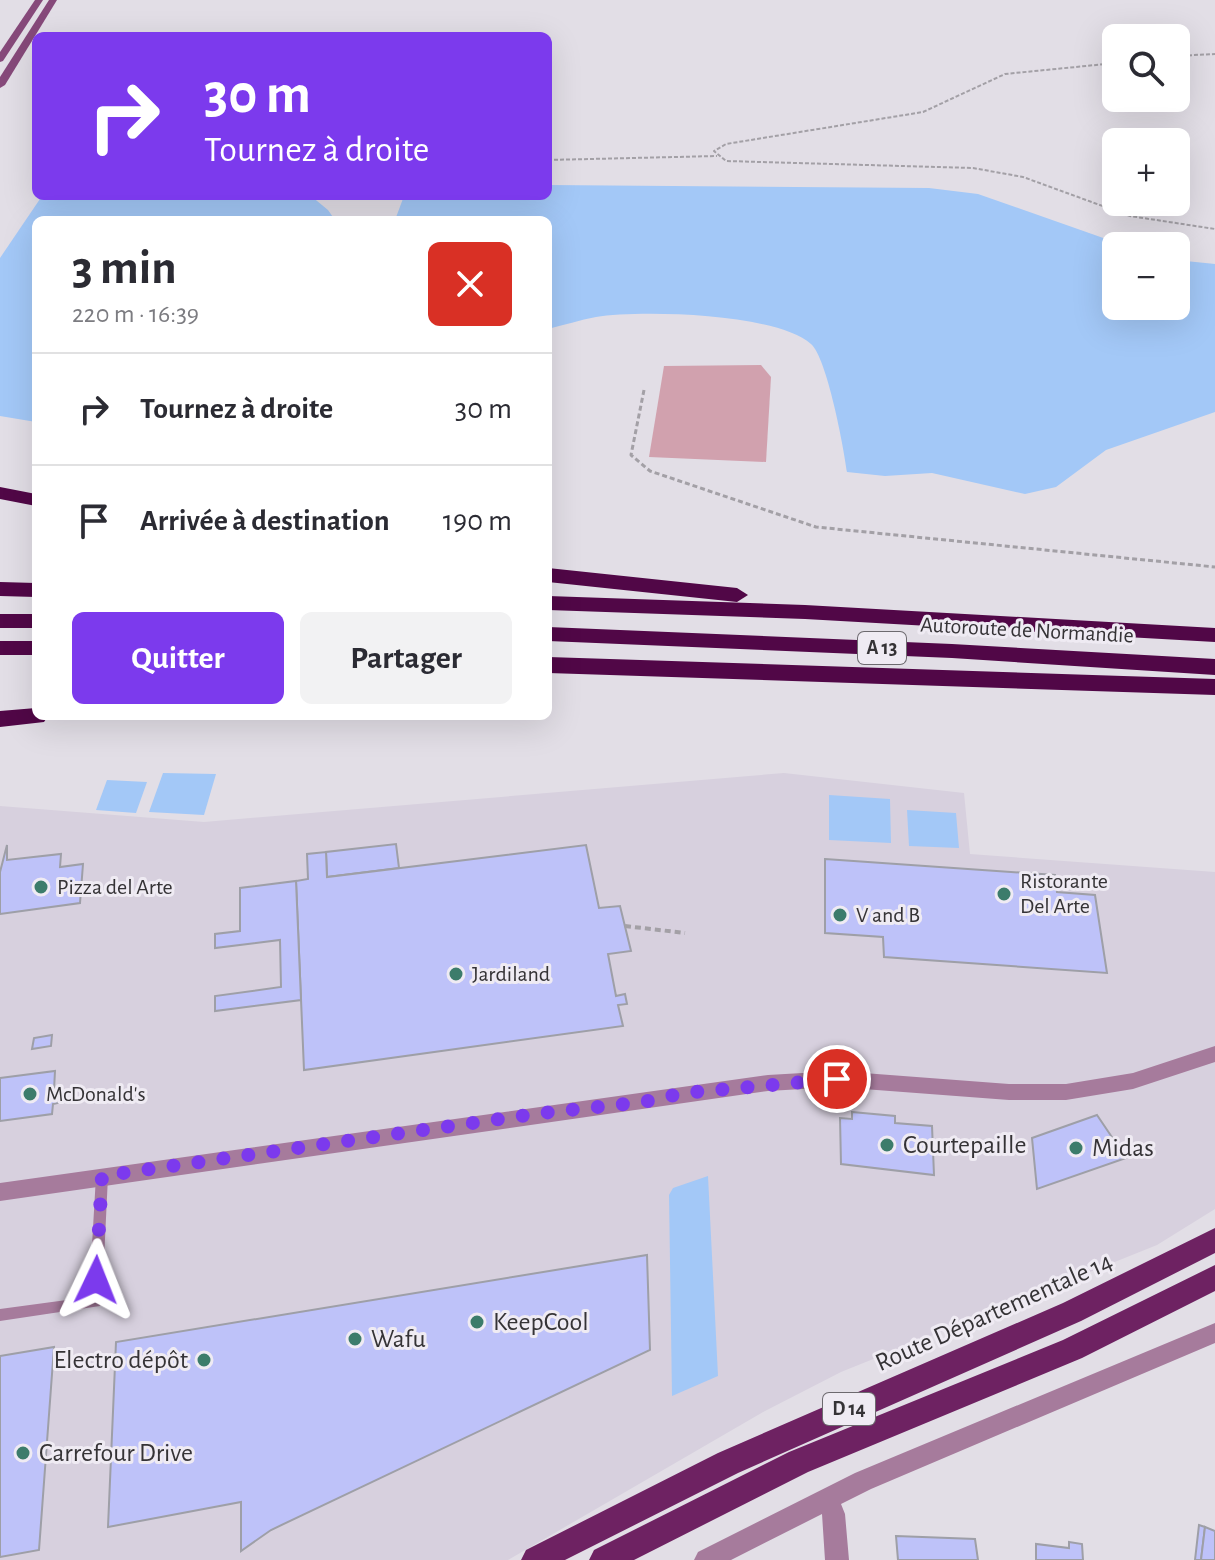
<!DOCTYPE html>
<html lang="fr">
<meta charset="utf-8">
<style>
:root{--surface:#fff;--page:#f2f2f3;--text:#2b2b33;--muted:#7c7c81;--line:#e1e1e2;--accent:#7c3aed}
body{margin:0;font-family:"Alegreya Sans",sans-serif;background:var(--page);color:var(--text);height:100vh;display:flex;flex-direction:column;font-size:30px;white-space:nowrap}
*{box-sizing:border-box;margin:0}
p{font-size:26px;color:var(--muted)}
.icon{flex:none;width:44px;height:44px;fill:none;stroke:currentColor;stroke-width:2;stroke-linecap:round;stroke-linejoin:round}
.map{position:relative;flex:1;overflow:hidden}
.details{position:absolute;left:32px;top:216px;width:520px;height:504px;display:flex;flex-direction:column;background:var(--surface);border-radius:12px;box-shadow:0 8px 32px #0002}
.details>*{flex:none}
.banner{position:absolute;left:32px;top:32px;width:520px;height:168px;border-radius:12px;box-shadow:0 8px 32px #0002;background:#7c3aed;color:#fff;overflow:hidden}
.controls{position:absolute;left:1102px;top:24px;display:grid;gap:16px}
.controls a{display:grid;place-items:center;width:88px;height:88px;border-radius:12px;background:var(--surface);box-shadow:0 8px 32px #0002;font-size:40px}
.pin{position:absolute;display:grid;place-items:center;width:68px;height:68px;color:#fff;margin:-34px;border:4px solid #fff;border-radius:50%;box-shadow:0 2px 8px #0007}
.me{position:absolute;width:88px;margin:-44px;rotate:2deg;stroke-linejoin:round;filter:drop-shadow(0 0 6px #0008)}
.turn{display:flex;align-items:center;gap:28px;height:168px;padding:0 40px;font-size:36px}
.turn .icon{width:104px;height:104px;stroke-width:2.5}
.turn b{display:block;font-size:56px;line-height:68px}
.round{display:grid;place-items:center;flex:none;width:84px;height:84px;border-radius:12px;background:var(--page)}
.head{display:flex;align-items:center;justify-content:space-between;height:136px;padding:0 40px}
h1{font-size:48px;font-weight:700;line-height:60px}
.button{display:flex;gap:16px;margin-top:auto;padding:16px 40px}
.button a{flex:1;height:92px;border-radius:12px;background:var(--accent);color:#fff;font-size:32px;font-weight:700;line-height:92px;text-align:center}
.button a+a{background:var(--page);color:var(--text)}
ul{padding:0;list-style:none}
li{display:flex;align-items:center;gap:24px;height:112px;padding:0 40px;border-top:2px solid var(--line)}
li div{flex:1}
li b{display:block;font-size:30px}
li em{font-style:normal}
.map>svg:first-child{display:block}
.built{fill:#d7d0de}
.green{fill:#d1a1ae}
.water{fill:#a3c8f7}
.building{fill:#bec2f9;stroke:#9e9fa7;stroke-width:2}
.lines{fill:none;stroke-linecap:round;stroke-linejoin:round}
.path-far2{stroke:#a3a0a6;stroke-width:2;stroke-dasharray:4 2;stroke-linecap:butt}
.path-far1{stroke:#a3a0a6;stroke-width:3;stroke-dasharray:5 3;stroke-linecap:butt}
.path{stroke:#a3a0a6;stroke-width:4;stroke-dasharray:6 4;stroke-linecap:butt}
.lane{fill:#a67b9c;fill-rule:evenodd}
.street{fill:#a67b9c;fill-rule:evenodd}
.secondary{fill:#86497a;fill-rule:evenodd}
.primary{fill:#6e2262;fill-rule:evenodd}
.highway{fill:#510747;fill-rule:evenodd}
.route{stroke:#7c3aed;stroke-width:14;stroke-dasharray:0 25.2}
.poi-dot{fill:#3c7c6b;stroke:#efebf3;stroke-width:3}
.labels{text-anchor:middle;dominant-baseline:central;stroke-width:6;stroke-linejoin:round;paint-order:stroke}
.shield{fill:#efebf3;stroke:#6d6a6f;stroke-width:2}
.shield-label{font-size:20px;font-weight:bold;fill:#353336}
.street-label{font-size:22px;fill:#353336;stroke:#efebf3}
.poi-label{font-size:22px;fill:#353336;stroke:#efebf3;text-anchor:start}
.near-poi-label{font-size:26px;fill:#353336;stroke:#efebf3;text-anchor:start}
.near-street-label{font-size:26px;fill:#353336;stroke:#efebf3}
</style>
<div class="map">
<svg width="1215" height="1560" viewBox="0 0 1215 1560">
<rect width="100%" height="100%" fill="#e2dee6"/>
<polygon class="built" points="784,773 964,793 970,854 1215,872 1215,1209 1157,1245 841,1372 765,1411 508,1560 0,1560 0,806 204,822"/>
<polygon class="green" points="761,365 771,377 766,462 649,457 664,366"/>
<g class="water">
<path d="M548,185L929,188L978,194L1126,246H1116V306H1176V260L1215,264V412L1106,450L1056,487L1025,494L932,473L885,476L847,472C844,448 827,358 811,344C776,313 641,310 596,317C580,320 564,325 548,329V220H395L404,196H548Z"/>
<polygon points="42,196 311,196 328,210 335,220 36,220 36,422 0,416 0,258"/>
<polygon points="163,773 216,774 204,815 149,812"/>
<polygon points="107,780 147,782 136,813 96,810"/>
<polygon points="829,795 890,799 891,843 829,840"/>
<polygon points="907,810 956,813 959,848 909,846"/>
<polygon points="708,1176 718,1376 672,1396 669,1195 673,1188"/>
</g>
<g class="building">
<polygon points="396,844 399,868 327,877 326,852"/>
<polygon points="7,845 7,860 61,854 60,867 83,864 80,903 0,914 0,872"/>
<polygon points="586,845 599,908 620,906 631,951 608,954 616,996 625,994 627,1004 618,1005 623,1026 304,1070 296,881 308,879 307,854 326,852 327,877"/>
<polygon points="825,859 1055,875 1057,892 1095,895 1107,973 884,957 883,937 825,933"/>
<polygon points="296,881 301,1000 215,1011 215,996 281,987 280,940 215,948 215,934 240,931 240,888"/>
<polygon points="52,1035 51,1046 32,1049 34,1038"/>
<polygon points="55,1071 54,1090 61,1090 58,1103 53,1104 52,1114 0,1121 0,1078"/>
<polygon points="852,1112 895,1116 895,1123 932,1126 934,1175 841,1164 840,1118 852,1119"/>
<polygon points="1097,1115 1126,1158 1037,1189 1032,1138"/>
<polygon points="647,1255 650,1350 271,1530 241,1551 241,1502 108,1527 116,1342"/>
<polygon points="54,1347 39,1550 0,1557 0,1356"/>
<polygon points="1199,1525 1205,1527 1201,1560 1195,1560"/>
<polygon points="1205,1527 1215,1531 1215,1560 1201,1560"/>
<polygon points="896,1536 975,1539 978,1560 898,1560"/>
<polygon points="1069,1542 1082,1544 1083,1560 1036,1560 1036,1544 1069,1548"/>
</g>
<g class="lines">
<g class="path-far2">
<polyline points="1176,56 1215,54"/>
<polyline points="1116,63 1005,74 923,112 726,144 714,151 726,161 973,168 1023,177 1130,216 1215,229"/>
<polyline points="548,160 717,156"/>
</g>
<polyline class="path-far1" points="644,390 631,455 650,471 816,527 1215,567"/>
<polyline class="path" points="625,926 685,933"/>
<polygon class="lane" points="102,1171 106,1172 108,1176 102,1302 100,1306 0,1321 0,1309 89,1297 96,1176 98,1172"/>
<g class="street">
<polygon points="1215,1046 1215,1062 1133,1089 1066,1100 1009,1100 837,1087 768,1091 0,1201 0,1183 768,1075 837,1071 1009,1084 1066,1084 1133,1073"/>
<polygon points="1215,1323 1215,1343 871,1489 841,1504 845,1514 849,1560 825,1560 822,1514 731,1560 694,1560 698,1552 855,1473"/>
</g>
<g class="secondary">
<polygon points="35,0 43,0 3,61 0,62 0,52"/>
<polygon points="49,0 57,0 5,85 0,88 0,77"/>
</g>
<g class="primary">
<polygon points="1215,1228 1215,1253 1081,1321 738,1473 565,1560 521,1560 526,1550 718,1453 1063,1303"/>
<polygon points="1215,1265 1215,1291 1082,1358 808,1472 634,1560 589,1560 594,1550 789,1452 1063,1340"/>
</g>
<g class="highway">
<polygon points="0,487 36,494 36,506 0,499"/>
<polygon points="548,568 737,588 748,595 737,602 548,582"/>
<polygon points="0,582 36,583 36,597 0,596"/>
<polygon points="548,596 805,605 1215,628 1215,642 805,619 548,610"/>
<rect x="0" y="614" width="36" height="14"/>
<polygon points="548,627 952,644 1215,659 1215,675 952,658 548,641"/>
<rect x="0" y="641" width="36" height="14"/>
<polygon points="548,657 1215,679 1215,695 548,673"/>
<polygon points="36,708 36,716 48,716 44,722 0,727 0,711"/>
</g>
</g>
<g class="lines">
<polyline class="route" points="96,1280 102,1176 542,1113 643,1102 684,1093 837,1079"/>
</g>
<g class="poi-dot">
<circle cx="41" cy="887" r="8"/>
<circle cx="1004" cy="894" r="8"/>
<circle cx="840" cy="915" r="8"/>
<circle cx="456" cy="974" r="8"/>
<circle cx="30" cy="1094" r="8"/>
<circle cx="887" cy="1145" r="8"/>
<circle cx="1076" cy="1148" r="8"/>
<circle cx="477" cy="1322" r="8"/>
<circle cx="355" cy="1339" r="8"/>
<circle cx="204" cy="1360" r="8"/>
<circle cx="23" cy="1453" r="8"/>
</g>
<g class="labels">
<g class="shield">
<rect x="858" y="632" width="48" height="32" rx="6"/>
<rect x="823" y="1393" width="52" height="32" rx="6"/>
</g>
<g class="shield-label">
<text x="882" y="648">A 13</text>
<text x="849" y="1409">D 14</text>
</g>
<g class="street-label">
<text transform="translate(1027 630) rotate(3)">Autoroute de Normandie</text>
</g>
<g class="poi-label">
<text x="1020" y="881">Ristorante<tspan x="1020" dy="25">Del Arte</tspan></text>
<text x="57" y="887">Pizza del Arte</text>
<text x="856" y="915">V and B</text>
<text x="472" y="974">Jardiland</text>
<text x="46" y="1094">McDonald's</text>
</g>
<g class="near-poi-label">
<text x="903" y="1145">Courtepaille</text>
<text x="1092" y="1148">Midas</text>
<text x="493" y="1322">KeepCool</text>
<text x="371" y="1339">Wafu</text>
<text x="188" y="1360" text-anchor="end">Electro dépôt</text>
<text x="39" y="1453">Carrefour Drive</text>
</g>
<g class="near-street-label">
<text transform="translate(994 1312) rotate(-24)">Route Départementale 14</text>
</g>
</g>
</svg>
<div class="controls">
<a><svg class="icon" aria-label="search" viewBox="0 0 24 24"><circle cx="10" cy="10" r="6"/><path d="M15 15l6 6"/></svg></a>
<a>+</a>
<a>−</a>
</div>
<div class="pin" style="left:837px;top:1079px;background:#d93025"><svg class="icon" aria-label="arrive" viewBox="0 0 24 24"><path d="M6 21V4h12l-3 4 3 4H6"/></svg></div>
<svg class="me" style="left:96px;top:1280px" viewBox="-20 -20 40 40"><path d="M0-17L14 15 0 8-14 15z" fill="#7c3aed" stroke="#fff" stroke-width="4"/></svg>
<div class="banner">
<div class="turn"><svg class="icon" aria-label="right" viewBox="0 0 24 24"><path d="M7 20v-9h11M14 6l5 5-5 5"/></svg><div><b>30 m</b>Tournez à droite</div></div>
</div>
<section class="details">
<div class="head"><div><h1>3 min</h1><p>220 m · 16:39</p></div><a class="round" style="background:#d93025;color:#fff"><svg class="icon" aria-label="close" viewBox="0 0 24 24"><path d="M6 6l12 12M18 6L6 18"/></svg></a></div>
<ul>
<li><svg class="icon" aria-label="right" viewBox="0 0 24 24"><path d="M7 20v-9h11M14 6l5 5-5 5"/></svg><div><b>Tournez à droite</b></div><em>30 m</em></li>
<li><svg class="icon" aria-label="arrive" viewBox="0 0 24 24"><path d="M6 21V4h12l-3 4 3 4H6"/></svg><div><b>Arrivée à destination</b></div><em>190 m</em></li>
</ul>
<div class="button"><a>Quitter</a><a>Partager</a></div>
</section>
</div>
